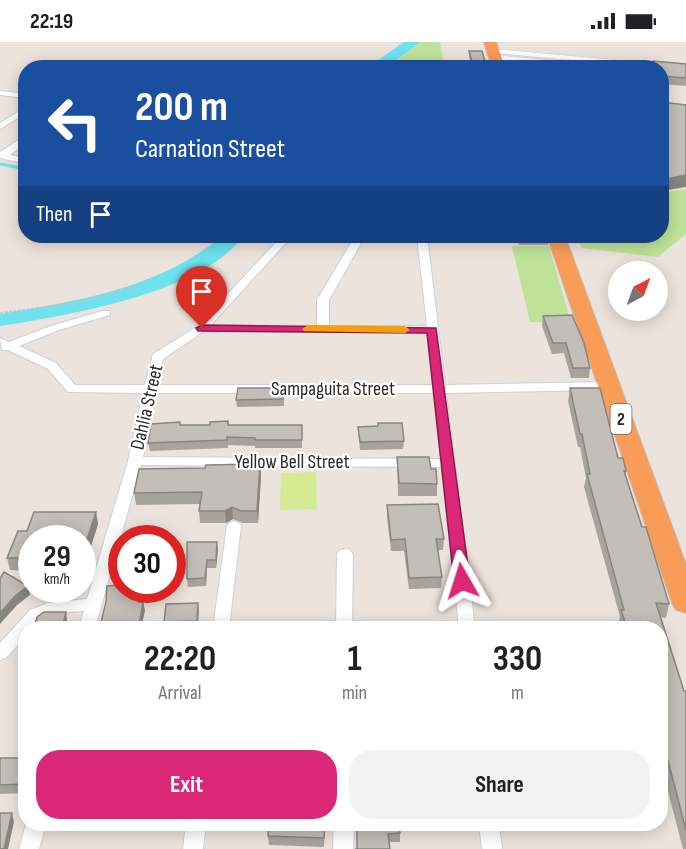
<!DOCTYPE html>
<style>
:root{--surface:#fff;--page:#f2f2f2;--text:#202124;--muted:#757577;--accent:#db2777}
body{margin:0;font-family:"Sofia Sans Condensed",sans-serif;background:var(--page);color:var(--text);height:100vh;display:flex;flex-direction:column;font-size:22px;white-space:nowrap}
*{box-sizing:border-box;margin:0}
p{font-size:20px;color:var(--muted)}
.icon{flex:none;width:33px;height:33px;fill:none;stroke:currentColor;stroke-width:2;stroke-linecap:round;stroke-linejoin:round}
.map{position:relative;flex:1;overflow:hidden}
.panel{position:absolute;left:18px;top:579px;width:650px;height:210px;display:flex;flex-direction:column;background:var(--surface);border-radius:24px;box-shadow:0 3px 15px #0003}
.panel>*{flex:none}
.hud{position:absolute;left:18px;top:18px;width:651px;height:183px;border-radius:24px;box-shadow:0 3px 15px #0003;background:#1a4fa0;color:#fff;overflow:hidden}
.needle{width:39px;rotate:41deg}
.fabs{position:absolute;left:608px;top:219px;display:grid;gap:12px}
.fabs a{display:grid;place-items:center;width:60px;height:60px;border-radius:50%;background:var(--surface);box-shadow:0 3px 15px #0003;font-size:30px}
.speed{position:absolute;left:18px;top:483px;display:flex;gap:12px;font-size:30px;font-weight:700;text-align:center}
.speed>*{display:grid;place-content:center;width:78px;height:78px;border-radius:50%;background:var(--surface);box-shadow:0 3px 15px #0003;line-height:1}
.speed small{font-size:15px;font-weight:400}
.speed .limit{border:9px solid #d22;background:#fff;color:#111}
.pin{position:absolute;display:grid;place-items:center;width:51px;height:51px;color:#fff;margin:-62px -26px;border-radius:50% 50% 50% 0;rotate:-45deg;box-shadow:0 0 6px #0007}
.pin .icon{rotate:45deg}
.me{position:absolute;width:66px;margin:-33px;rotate:354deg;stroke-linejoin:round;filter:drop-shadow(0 0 4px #0008)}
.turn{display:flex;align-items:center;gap:21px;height:126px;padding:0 18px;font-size:27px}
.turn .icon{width:78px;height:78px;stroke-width:2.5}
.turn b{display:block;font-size:42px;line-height:51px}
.then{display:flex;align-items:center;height:57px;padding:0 18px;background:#0003;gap:12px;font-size:22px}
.eta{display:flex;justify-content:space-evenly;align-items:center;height:102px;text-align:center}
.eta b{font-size:36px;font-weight:700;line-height:42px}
.primary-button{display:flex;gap:12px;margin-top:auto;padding:12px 18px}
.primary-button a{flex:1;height:69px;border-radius:24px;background:var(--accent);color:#fff;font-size:24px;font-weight:700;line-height:69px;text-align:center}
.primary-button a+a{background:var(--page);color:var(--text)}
.status{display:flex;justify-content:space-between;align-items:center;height:42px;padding:0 30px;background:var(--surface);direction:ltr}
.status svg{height:16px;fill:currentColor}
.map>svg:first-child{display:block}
.green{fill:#bee398}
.pitch{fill:#d4eb94}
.water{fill:#6ee2ef}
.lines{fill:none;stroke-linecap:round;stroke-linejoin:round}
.stream{stroke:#6ee2ef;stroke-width:3}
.river{fill:#6ee2ef;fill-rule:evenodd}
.service-casing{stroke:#cad1dc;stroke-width:5}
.minor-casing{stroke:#cad1dc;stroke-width:2}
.trunk-casing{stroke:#c3c3c3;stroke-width:2}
.path{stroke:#c3c3c3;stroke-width:1.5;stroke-dasharray:3 1.5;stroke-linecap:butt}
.service{stroke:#fff;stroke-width:4}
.minor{fill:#fff;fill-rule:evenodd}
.trunk{fill:#f89c58;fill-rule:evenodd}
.wall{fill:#a9a39e}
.shaded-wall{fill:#898581}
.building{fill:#c4beb8;stroke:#898581;stroke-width:1.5}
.route{fill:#db2777;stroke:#8e194d;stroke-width:1.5}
.slow{fill:#f59e0b}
.labels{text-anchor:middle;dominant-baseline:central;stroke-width:4.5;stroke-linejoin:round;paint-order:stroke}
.shield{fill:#fff;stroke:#6a6a6a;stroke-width:1.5}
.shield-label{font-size:18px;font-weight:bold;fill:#2a2a2a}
.street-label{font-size:20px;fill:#2a2a2a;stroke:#fff}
</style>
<div class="status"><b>22:19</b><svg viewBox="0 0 49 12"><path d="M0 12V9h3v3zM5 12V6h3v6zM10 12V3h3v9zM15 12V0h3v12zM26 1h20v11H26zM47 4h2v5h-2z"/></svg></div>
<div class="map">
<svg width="686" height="807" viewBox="0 0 686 807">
<rect width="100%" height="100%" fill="#ece3dc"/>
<g class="green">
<polygon points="420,0 440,0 444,25 388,26"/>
<polygon points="686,147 686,192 658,215 582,206 575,194 662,194 662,151"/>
<polygon points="512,204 549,204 571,280 530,280"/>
</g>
<polygon class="pitch" points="316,430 317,467 280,468 281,431"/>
<polygon class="water" points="404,0 420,0 388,25 368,25"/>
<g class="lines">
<polyline class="stream" points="0,122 26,127"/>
<path class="river" d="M222,194H243C203,251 65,274 0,284V272C78,259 160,246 222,194Z"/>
<g class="service-casing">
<g id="service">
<polyline points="493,9 660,24"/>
<polyline points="495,15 565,22 571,26"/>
</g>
</g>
<g class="minor-casing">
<g id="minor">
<polygon points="0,49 26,52 26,56 0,53"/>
<polygon points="26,65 26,71 0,87 0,81"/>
<polygon points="23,95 26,95 26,101 10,113 26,116 26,122 0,116 0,110"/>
<path d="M282,194H292L211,283L317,284V258L355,194H365L329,258V284H427L417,194H427L445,343L609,340L615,344L609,348L446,351L475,586H459L442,425L141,423L95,586H79L84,569C62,571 48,569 33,586H26V594L6,616L0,618V601L30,568L48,561L87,557L128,419L143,351L68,350L48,327L8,308H2L0,296L9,300L51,284L102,269H110V273L59,288L19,304L56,321L75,343H145L153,312L198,284ZM204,289L427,291L433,343H157L163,317ZM156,351H434L441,417L143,415Z"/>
<polygon points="234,479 239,481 241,484 229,586 213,586 227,484 229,481"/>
<polygon points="345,507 350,508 353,512 352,586 336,586 337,512 340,508"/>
<polygon points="26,782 46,782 39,807 19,807"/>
<polygon points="186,782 206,782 203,807 183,807"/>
<polygon points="334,782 354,782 353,807 333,807"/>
<polygon points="479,782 499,782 502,807 482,807"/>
</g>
</g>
<g class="trunk-casing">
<g id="trunk">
<polygon points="484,0 496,0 505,26 492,26"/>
<polygon points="547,194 565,194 686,522 686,571 676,568 672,561"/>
</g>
</g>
<polyline class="path" points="0,271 86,259 136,245"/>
<use href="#service" class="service"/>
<use href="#minor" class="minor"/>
<use href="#trunk" class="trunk"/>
</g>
<g class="wall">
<polygon points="469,9 487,26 472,26 469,15"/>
<polygon points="686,22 686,44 662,42 662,26"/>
<polygon points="516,194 549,194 548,203 519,203"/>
<polygon points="543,274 590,326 589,336 571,336 564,311 552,312 542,284"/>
<polygon points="570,346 626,429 626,433 642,485 669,562 666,576 660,575 684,649 686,649 686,807 683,807 660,719 660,586 620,586 618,582 620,575 584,445 586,436 580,405 578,405 568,359"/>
<polygon points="284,353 284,364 237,365 236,358"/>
<polygon points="228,379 229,383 302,383 302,406 255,406 255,404 228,403 228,406 150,409 148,401 181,383 210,383"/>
<polygon points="358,385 404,399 403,407 360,408"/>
<polygon points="397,415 431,427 437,442 437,454 398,454"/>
<polygon points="260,422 261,434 258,481 242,481 233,477 226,481 200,481 199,469 200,462 136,463 134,451 205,426"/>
<polygon points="387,463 444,497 443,508 438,508 442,535 441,546 409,547 404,509 391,509 387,475"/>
<polygon points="96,470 98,482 83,530 82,530 82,496 32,496 32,529 10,528 7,516 27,489"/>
<polygon points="218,508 216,526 207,526 206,544 188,545 187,537"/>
<polygon points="122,548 141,548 141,560 145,568 141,586 100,586 100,584"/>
<polygon points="199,569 198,586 165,586 164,580"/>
<polygon points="0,716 26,716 26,751 0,752"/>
<polygon points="325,782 324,805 269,803 268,794"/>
<polygon points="356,782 399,782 400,791 400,800 389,800 357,807"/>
</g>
<g class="shaded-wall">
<polygon points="686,133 686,145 662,149 662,138"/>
<polygon points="260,422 261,434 258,481 257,469"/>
<polygon points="232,465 233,477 226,481 225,469"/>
<polygon points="96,470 98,482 83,530 82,513"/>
<polygon points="217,500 218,508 216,526 216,518"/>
<polygon points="207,518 207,526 206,544 205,536"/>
<polygon points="28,544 30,553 17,563 0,582 0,571 15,554"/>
<polygon points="140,548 141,548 141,568 139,560"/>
<polygon points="143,560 145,568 141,586 139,586 139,584"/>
<polygon points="198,561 199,569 197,586 197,579"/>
<polygon points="66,570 67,578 65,586 62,586"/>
<polygon points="12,771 14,780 8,807 4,807"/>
</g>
<g class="building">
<polygon points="469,9 482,9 487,26 474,26"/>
<polygon points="653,19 686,22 686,36 662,34 662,26 652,26"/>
<polygon points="516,24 534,26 517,26"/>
<polygon points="662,60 686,63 686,133 662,138"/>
<polygon points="572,273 584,301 590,326 573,326 566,301 553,301 543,274"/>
<polygon points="238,346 284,346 283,357 236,358"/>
<polygon points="570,346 600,346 618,416 623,416 626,429 624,429 642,485 646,485 669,562 656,561 684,649 686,649 686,788 662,696 660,696 660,586 627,586 621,568 624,568 587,432 590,432 582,392 580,392"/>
<polygon points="228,379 228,383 302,383 302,398 255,398 255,396 227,395 227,398 148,401 151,382 180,380 180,383 210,383 210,380"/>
<polygon points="378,381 402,381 404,399 360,400 358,385 378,384"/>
<polygon points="397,415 429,415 431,427 436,427 437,442 399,441"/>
<polygon points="260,422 257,469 241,469 232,465 225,469 199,469 202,450 134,451 139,427 205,426 206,423"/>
<polygon points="438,462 444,497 436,497 442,535 409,536 405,497 391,498 387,463"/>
<polygon points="34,470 96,470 82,513 82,496 32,496 32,516 7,516 18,489 27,489"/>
<polygon points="187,500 217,500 216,518 207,518 205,536 187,537"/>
<polygon points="4,530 28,544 15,554 0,571 0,536 1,535"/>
<polygon points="122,543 122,548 140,548 139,560 143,560 139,584 100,584 106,560 107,544"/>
<polygon points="198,561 197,579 164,580 166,562"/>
<polygon points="44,570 66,570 62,586 34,586 37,575"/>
<polygon points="0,716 26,716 26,742 0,743"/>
<polygon points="0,771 12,771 4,807 0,807"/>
<polygon points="269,782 325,782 324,796 268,794"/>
<polygon points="357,782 399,782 400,791 388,792 390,807 355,807 357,807"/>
</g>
<polygon class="route" points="202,283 436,286 470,539 467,543 456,543 454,539 427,291 198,289 196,286"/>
<polygon class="slow" points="308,283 405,284 410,288 405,291 304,289 302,287"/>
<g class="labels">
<rect class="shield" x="610.5" y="362" width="21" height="30" rx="4.5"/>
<g class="shield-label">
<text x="621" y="377">2</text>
</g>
<g class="street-label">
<text x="333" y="347">Sampaguita Street</text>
<text transform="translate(147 365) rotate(-77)">Dahlia Street</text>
<text x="292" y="420">Yellow Bell Street</text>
</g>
</g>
</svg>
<div class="fabs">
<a><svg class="needle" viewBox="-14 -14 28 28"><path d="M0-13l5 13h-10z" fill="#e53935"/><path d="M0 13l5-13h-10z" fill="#757577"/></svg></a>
</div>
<div class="speed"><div>29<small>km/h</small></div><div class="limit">30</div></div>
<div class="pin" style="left:202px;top:286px;background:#d93025"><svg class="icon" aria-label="arrive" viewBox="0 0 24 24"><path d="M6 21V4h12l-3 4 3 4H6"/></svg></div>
<svg class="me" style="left:462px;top:539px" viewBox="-20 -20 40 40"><path d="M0-17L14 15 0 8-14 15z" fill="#db2777" stroke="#fff" stroke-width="4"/></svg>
<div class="hud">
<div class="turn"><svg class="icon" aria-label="left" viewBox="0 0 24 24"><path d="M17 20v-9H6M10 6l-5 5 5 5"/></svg><div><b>200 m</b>Carnation Street</div></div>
<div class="then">Then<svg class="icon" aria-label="arrive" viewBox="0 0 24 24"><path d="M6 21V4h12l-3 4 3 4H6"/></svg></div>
</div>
<section class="panel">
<div class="eta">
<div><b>22:20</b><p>Arrival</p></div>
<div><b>1</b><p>min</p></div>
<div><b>330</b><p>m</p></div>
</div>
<div class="primary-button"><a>Exit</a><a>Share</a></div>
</section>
</div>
